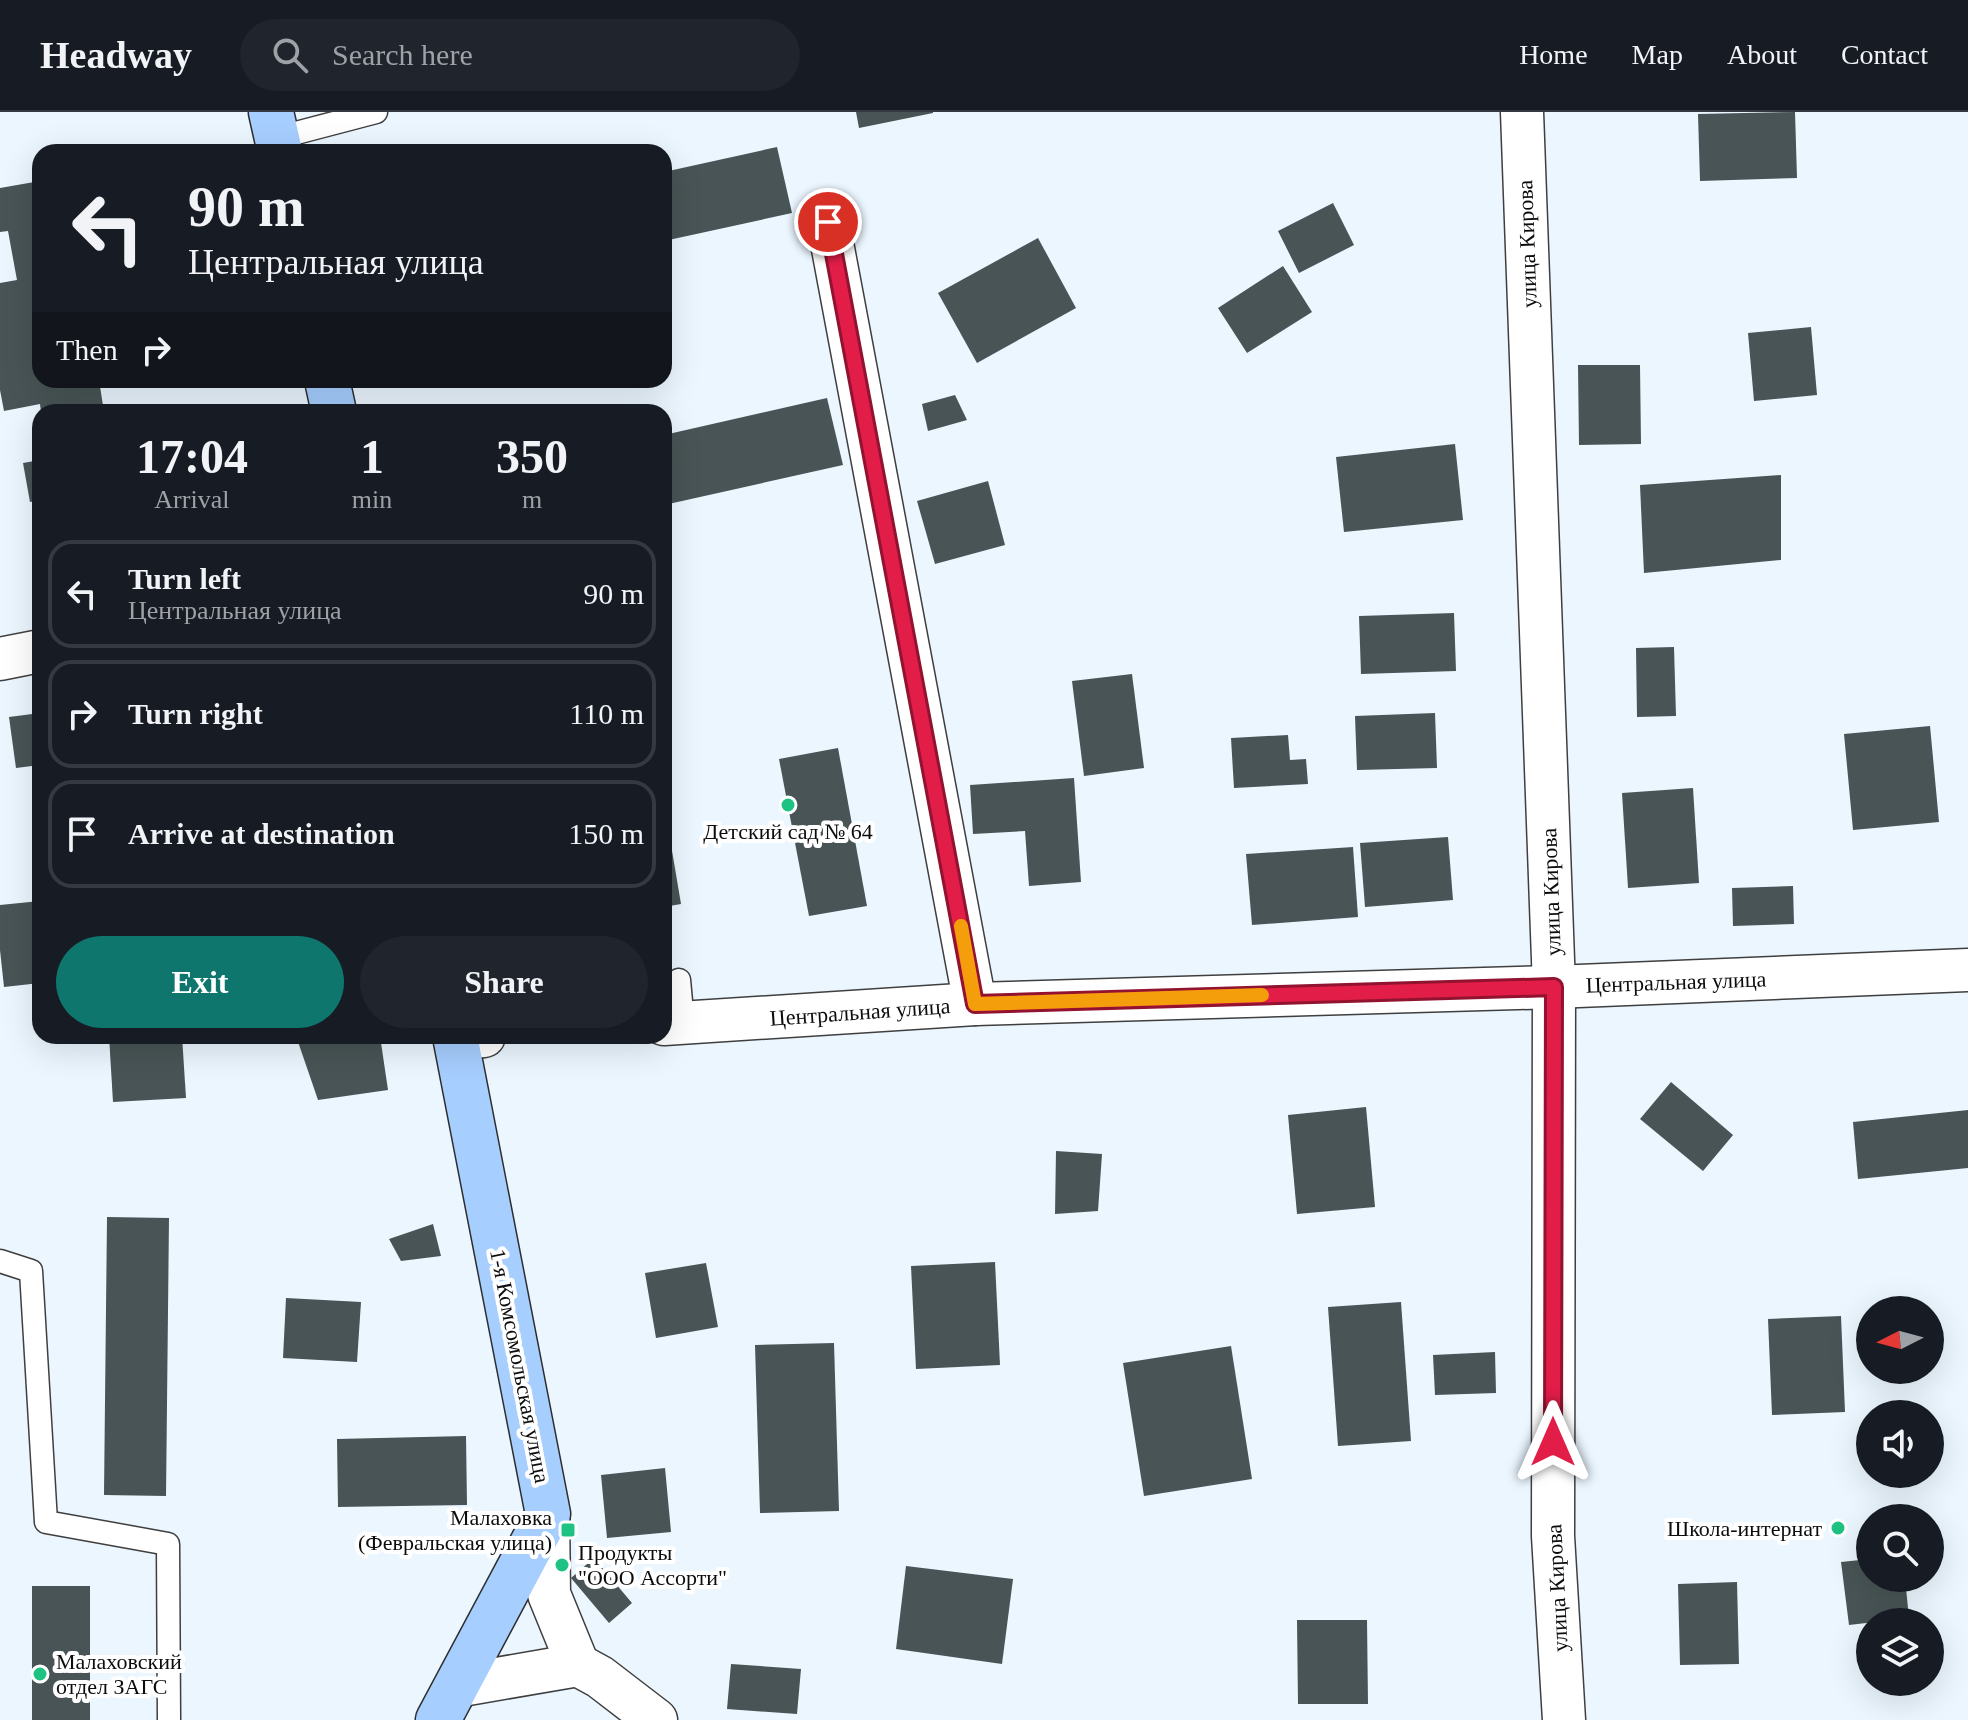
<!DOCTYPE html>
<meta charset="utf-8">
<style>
:root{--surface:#171b24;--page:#20242c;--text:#f1f3f6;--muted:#9ea1a6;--line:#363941;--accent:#0f766e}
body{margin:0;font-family:"Times New Roman",serif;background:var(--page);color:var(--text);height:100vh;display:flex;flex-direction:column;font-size:30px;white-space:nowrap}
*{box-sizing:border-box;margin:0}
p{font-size:26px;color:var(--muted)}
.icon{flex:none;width:44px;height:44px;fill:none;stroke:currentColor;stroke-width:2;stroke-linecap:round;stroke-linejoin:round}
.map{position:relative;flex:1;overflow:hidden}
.drawer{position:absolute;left:32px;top:292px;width:640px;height:640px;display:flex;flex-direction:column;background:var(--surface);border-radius:24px;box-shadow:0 8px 32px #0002}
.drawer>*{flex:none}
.top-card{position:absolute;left:32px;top:32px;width:640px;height:244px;border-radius:24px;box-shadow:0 8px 32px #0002;background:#171b24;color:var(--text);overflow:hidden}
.needle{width:52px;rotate:264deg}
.tools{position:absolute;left:1856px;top:1184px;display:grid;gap:16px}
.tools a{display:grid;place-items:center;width:88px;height:88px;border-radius:50%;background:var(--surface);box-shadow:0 8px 32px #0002;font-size:40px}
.pin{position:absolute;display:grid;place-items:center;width:68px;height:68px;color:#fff;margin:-34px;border:4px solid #fff;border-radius:50%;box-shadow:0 2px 8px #0007}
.me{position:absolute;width:88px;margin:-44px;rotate:0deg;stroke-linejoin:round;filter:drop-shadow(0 0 6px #0008)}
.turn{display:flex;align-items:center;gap:28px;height:168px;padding:0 24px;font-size:36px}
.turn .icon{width:104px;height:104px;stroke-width:2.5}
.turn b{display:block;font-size:56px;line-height:68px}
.then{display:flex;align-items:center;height:76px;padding:0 24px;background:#0003;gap:16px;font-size:30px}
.eta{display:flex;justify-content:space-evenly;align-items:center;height:136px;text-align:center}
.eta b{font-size:48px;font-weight:700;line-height:56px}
.primary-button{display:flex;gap:16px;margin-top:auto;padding:16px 24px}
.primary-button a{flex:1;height:92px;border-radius:48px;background:var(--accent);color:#fff;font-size:32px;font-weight:700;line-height:92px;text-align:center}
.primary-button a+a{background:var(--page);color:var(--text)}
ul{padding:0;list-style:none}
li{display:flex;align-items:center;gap:24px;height:108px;margin:0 16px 12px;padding:0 8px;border:4px solid var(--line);border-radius:24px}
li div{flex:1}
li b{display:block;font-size:30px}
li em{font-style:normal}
header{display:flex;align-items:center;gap:48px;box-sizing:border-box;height:112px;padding:0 40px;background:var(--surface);border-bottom:2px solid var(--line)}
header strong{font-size:38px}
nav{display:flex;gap:44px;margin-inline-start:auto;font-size:28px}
.search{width:560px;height:72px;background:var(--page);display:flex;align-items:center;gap:20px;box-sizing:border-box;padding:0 28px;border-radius:44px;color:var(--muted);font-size:30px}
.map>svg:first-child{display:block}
.building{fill:#485455}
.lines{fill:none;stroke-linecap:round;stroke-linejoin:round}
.lane-casing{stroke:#3f3f3f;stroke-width:25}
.street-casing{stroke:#3f3f3f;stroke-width:45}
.secondary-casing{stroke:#2e2e2e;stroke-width:47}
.lane{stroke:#fff;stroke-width:22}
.street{stroke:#fff;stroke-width:42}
.secondary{stroke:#a6ceff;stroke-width:44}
.route-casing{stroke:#92132f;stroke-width:20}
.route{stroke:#e11d48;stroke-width:14}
.slow{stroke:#f59e0b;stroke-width:14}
.poi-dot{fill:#1ec283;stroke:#fff;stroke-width:3}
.labels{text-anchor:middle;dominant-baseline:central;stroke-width:8;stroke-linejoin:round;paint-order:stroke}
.street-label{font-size:22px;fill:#0c0c0c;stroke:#fff}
.poi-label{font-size:22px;fill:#0c0c0c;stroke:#fff;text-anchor:end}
</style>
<header>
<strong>Headway</strong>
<div class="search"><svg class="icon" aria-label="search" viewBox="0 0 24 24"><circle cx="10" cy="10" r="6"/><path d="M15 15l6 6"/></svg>Search here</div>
<nav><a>Home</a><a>Map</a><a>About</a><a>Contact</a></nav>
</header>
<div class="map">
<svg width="1968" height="1608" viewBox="0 0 1968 1608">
<rect width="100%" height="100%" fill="#ebf6ff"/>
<g class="building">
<polygon points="856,0 933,0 933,1 859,16"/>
<polygon points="1795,0 1797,66 1700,69 1698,2"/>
<polygon points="777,35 792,101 664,129 664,60"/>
<polygon points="40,69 40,268 99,268 104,300 41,300 40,292 4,299 0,278 0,171 17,168 8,119 0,120 0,76"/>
<polygon points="1333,91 1354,133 1299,161 1278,119"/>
<polygon points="1038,126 1076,196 977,251 938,181"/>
<polygon points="1283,154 1312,200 1247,241 1218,196"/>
<polygon points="1811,215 1817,283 1754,289 1748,221"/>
<polygon points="1578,253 1640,253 1641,332 1579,333"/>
<polygon points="955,283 967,308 928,319 922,292"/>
<polygon points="827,286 843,353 664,393 664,323"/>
<polygon points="1455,332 1463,408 1344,420 1336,345"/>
<polygon points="40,348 40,388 30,390 23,351"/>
<polygon points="1781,363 1781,448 1644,461 1640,373"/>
<polygon points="988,369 1005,433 935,452 917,389"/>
<polygon points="1454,501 1456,559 1361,562 1359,504"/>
<polygon points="1674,535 1676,604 1637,605 1636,536"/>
<polygon points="1132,562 1144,656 1084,664 1072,569"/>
<polygon points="40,601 40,653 16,656 9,605"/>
<polygon points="1435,601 1437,656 1357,658 1355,604"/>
<polygon points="1930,614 1939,710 1853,718 1844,622"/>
<polygon points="1288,623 1290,648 1306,647 1308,672 1234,676 1231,626"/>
<polygon points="838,636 867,794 809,804 779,647"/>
<polygon points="1074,666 1081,770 1029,774 1025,719 973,722 970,673"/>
<polygon points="1693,676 1699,771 1628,776 1622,681"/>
<polygon points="666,703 681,792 664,795 664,704"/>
<polygon points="1448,725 1453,788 1365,795 1360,731"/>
<polygon points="1353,735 1358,805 1252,813 1246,742"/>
<polygon points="1793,774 1794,812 1733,814 1732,776"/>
<polygon points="40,789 40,871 4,875 0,838 0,793"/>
<polygon points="109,924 182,924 186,986 113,990"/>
<polygon points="296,924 380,924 388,978 318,988"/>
<polygon points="1671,970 1733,1023 1703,1059 1640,1007"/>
<polygon points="1366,995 1375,1095 1297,1102 1288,1003"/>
<polygon points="1968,998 1968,1056 1858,1067 1853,1010"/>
<polygon points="1056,1039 1102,1042 1098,1099 1055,1102"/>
<polygon points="107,1105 169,1106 166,1384 104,1383"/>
<polygon points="433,1112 441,1144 401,1149 389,1127"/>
<polygon points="995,1150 1000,1253 916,1257 911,1154"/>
<polygon points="706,1151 718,1215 656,1226 645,1161"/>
<polygon points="286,1186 361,1190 357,1250 283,1246"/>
<polygon points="1401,1190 1411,1329 1338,1334 1328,1195"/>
<polygon points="1841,1204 1845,1300 1772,1303 1768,1207"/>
<polygon points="834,1231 839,1399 760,1401 755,1233"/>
<polygon points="1231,1234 1252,1367 1144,1384 1123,1251"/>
<polygon points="1495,1240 1496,1281 1435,1283 1433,1243"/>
<polygon points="466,1324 467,1393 338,1395 337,1327"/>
<polygon points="665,1356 671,1420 607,1426 601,1363"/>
<polygon points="594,1446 632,1491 609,1511 571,1466"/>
<polygon points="1870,1447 1870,1466 1905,1466 1909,1506 1849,1513 1841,1450"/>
<polygon points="906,1454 1013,1467 1002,1552 896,1537"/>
<polygon points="1737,1470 1739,1552 1680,1553 1678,1472"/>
<rect x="32" y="1474" width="58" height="134"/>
<polygon points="1297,1508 1367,1508 1368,1592 1298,1592"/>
<polygon points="731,1552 801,1557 797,1602 727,1597"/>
</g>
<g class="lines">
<g class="lane-casing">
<g id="lane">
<polyline points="277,26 376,0"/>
<polyline points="679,868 683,911"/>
<polyline points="0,1149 31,1159 46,1410 168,1432 169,1608"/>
</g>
</g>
<g class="street-casing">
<g id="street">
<polyline points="1522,0 1554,875 1553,1424 1564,1608"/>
<polyline points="828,110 975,892"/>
<polyline points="0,547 40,539"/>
<polyline points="664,912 975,892 1554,875 1968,858"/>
<polyline points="456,926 484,924"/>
<polyline points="548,1402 549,1482 578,1553"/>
<polyline points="456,1574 578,1553 600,1565 656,1608"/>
</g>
</g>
<g class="secondary-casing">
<g id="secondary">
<polyline points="271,0 280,40"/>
<polyline points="327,268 334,300"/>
<polyline points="438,1608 548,1402 455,924"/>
</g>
</g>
<use href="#lane" class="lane"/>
<use href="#street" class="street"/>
<use href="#secondary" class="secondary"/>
</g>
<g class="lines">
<g class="route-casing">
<polyline id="route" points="828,110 975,892 1554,875 1553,1330"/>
</g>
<use href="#route" class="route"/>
<polyline class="slow" points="961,814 975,892 1262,883"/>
</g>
<g class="poi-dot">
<circle cx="788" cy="693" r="8"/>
<circle cx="1838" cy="1416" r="8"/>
<rect x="560" y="1410" width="16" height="16" rx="4"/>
<circle cx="562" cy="1453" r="8"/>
<circle cx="40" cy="1562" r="8"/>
</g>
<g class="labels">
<g class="street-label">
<text transform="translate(1527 132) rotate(-92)">улица Кирова</text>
<text transform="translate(1551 780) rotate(-92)">улица Кирова</text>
<text transform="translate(1676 870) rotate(-2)">Центральная улица</text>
<text transform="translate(860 900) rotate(-4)">Центральная улица</text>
<text transform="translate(520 1254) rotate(79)">1-я Комсомольская улица</text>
<text transform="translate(1557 1476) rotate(-93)">улица Кирова</text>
</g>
<g class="poi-label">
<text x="788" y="719" text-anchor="middle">Детский сад № 64</text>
<text x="552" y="1405">Малаховка<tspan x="552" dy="25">(Февральская улица)</tspan></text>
<text x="1822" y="1416">Школа-интернат</text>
<text x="578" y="1440" text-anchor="start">Продукты<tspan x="578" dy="25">"ООО Ассорти"</tspan></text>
<text x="56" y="1549" text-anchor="start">Малаховский<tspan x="56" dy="25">отдел ЗАГС</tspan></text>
</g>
</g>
</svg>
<div class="tools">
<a><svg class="needle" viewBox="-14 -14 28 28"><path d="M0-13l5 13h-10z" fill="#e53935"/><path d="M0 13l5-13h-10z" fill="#9ea1a6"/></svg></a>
<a><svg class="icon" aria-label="sound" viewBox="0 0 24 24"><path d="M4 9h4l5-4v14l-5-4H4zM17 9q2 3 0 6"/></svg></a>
<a><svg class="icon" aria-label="search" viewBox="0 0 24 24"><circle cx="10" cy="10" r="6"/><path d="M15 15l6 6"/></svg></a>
<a><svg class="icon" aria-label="layers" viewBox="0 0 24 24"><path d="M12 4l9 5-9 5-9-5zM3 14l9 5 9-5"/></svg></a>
</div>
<div class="pin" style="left:828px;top:110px;background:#d93025"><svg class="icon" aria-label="arrive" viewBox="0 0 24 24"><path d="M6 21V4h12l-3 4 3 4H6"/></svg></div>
<svg class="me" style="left:1553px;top:1330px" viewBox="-20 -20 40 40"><path d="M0-17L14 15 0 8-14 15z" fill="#e11d48" stroke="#fff" stroke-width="4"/></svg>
<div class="top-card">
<div class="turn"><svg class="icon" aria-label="left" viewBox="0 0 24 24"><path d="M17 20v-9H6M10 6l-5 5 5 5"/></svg><div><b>90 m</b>Центральная улица</div></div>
<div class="then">Then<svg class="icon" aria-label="right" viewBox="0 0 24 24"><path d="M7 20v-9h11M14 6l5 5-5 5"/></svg></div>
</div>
<section class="drawer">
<div class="eta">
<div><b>17:04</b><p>Arrival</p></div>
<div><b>1</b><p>min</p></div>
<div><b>350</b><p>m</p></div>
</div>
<ul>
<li><svg class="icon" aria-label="left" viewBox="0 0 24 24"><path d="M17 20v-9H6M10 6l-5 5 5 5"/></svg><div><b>Turn left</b><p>Центральная улица</p></div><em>90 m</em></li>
<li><svg class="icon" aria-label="right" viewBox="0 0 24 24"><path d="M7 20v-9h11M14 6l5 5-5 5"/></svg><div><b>Turn right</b></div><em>110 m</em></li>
<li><svg class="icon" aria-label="arrive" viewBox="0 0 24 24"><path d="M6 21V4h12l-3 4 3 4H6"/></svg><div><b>Arrive at destination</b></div><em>150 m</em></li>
</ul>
<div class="primary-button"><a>Exit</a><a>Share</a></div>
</section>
</div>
